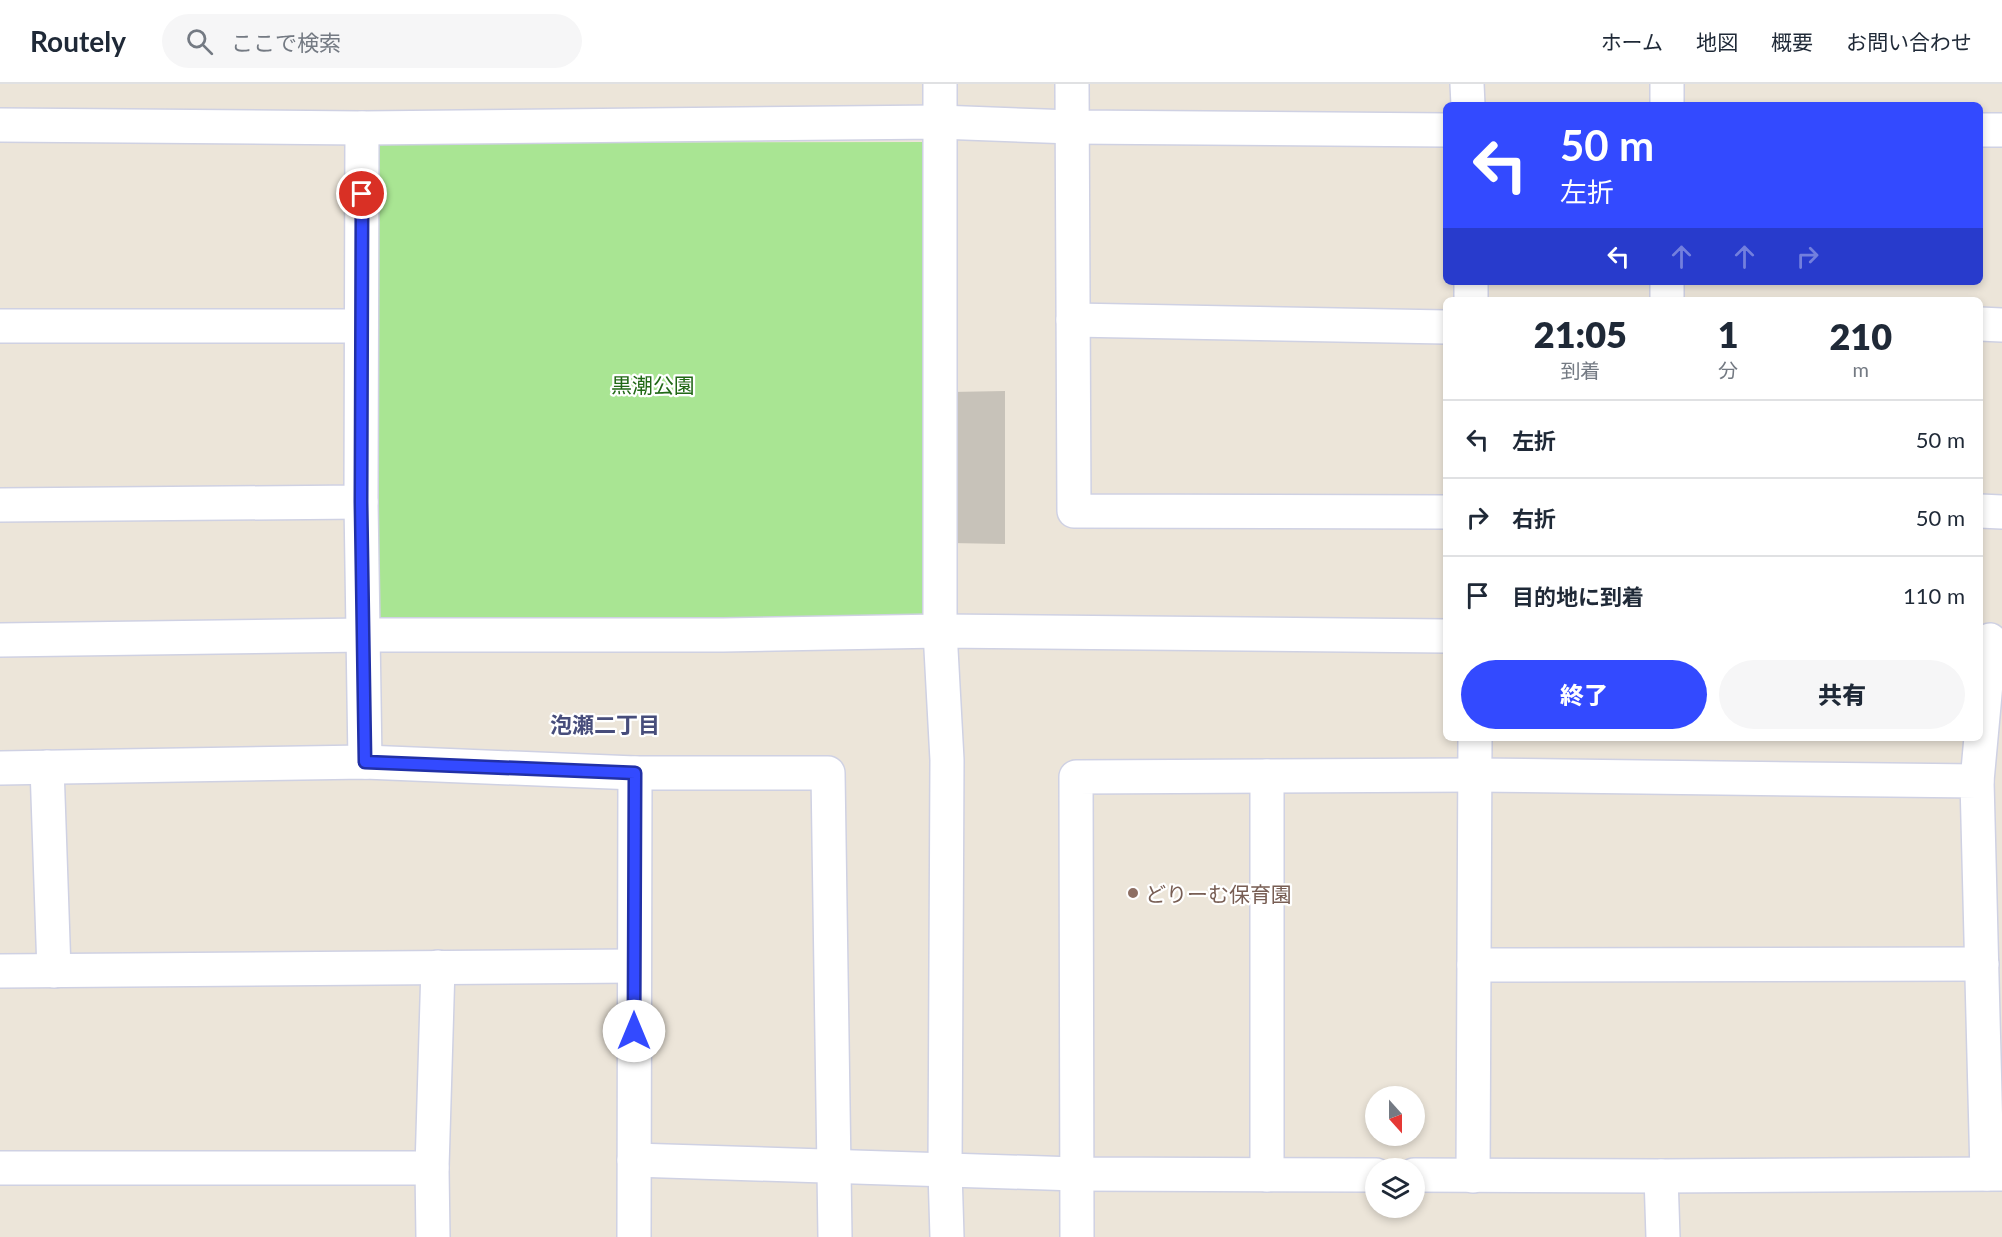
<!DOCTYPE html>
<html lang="ja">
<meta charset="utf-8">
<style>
:root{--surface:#fff;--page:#f6f6f7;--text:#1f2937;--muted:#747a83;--line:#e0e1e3;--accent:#334aff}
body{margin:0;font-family:Lato,"Noto Sans JP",sans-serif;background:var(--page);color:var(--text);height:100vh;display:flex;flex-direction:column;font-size:22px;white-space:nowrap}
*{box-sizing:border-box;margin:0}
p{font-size:20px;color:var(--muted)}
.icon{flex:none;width:33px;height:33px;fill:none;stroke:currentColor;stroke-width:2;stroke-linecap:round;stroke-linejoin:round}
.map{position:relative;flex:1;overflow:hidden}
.details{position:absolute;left:1443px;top:213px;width:540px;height:444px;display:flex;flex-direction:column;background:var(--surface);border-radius:9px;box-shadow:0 3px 9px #0003}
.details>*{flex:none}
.top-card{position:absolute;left:1443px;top:18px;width:540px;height:183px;border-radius:9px;box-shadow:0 3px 9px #0003;background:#334aff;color:#fff;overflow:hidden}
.needle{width:39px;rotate:159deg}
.fabs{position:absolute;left:1365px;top:1002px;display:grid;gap:12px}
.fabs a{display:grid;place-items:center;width:60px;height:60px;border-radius:50%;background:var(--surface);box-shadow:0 3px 9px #0003;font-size:30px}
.pin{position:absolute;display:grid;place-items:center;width:51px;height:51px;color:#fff;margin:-26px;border:3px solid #fff;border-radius:50%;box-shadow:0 2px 6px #0007}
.me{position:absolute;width:66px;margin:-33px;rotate:0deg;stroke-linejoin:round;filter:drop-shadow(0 0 4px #0008)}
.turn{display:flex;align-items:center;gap:21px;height:126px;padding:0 18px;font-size:27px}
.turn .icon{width:78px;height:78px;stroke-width:2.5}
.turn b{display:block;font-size:42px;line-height:51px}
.lanes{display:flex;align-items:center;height:57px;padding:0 18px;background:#0003;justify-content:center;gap:30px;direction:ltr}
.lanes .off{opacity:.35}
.eta{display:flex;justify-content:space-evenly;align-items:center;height:102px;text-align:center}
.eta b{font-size:36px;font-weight:800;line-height:42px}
.primary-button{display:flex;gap:12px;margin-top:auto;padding:12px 18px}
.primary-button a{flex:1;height:69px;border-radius:36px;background:var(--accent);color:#fff;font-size:24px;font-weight:800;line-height:69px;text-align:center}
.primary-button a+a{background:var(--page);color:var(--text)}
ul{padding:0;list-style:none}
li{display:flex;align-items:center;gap:18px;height:78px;padding:0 18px;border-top:2px solid var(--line)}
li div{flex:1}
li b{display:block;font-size:22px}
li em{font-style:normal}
header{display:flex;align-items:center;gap:36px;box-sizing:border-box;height:84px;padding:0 30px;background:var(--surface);border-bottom:2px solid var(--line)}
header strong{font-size:28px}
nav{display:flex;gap:33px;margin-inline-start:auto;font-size:21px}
.search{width:420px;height:54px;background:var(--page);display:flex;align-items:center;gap:15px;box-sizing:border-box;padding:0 21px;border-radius:33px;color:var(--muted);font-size:22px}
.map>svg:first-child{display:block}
.green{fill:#a9e593}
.building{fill:#c7c2b9}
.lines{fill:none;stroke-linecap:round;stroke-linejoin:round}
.minor-casing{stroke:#cfd1e3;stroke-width:36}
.minor{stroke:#fff;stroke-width:33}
.route-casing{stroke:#2130a6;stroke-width:15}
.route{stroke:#334aff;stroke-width:10}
.education-dot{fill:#8d6e63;stroke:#fff;stroke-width:2}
.labels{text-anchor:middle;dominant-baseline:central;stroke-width:4.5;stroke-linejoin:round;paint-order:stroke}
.park-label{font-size:21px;fill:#216816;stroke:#fff}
.education-label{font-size:21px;fill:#785e54;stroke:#fff;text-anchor:start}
.neighbourhood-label{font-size:22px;font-weight:bold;fill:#474d7b;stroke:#fff}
</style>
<header>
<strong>Routely</strong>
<div class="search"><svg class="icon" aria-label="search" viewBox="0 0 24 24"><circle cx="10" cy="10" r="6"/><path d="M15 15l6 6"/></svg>ここで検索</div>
<nav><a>ホーム</a><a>地図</a><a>概要</a><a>お問い合わせ</a></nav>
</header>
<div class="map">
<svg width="2002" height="1153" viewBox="0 0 2002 1153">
<rect width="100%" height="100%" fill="#ece5d9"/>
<polygon class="green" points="932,58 933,540 374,542 372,59"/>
<polygon class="building" points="1005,307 1005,460 951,459 951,308"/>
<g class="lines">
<g class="minor-casing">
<g id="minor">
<polyline points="940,0 940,547 947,676 945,1087 947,1153"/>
<polyline points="1072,0 1074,427 1446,428"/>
<polyline points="1467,0 1468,21"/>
<polyline points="1667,0 1667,21"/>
<polyline points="0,41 362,44 939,38 1072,43 1446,46"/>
<polyline points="1980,46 2002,46"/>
<polyline points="1471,198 1471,216"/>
<polyline points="1667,216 1667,198"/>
<polyline points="1073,236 1446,243"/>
<polyline points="1980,240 2002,241"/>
<polyline points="0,242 361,242"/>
<polyline points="361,418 365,678"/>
<polyline points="0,421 361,418 362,44"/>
<polyline points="1980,427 2002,428"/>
<polyline points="0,556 365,551 723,551 940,547 1446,552"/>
<polyline points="47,683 54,887"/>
<polyline points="0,684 365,678 635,689 828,689 835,1153"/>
<polyline points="1977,697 1990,556"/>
<polyline points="1474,881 1982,880"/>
<polyline points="0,887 634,882"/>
<polyline points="634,1076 1076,1090 1376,1091"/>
<polyline points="0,1084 432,1084"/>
<polyline points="1267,1091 1267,692"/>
<polyline points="1414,1091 1661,1092 2002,1090"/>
<polyline points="1473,1092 1475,654"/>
<polyline points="1661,1092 1663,1153"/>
<polyline points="433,1153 432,1084 438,883"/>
<polyline points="634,1153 635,689"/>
<polyline points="1077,1153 1076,693 1474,691 1977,697 1987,1090"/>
</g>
</g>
<use href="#minor" class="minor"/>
</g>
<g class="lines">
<g class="route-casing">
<polyline id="route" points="362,110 361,418 365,678 635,689 634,947"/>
</g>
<use href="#route" class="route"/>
</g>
<circle class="education-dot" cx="1133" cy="809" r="6"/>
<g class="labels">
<g class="park-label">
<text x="653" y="300">黒潮公園</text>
</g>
<g class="education-label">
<text x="1145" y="809">どりーむ保育園</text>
</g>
<g class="neighbourhood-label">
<text x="605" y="640">泡瀬二丁目</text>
</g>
</g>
</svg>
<div class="fabs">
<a><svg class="needle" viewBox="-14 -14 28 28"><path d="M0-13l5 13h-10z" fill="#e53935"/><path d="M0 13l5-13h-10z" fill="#747a83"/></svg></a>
<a><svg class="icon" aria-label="layers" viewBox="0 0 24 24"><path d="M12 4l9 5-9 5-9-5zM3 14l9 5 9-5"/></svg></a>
</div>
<div class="pin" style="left:362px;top:110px;background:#d93025"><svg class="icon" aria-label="arrive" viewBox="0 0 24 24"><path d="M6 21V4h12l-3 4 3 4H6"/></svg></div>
<svg class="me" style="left:634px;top:947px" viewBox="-20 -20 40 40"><circle r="19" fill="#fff"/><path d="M0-13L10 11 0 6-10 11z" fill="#334aff"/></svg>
<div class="top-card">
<div class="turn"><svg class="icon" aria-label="left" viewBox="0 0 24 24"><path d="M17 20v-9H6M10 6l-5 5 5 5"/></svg><div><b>50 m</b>左折</div></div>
<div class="lanes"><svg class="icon" aria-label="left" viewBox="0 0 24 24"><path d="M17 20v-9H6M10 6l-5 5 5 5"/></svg><svg class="icon off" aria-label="ahead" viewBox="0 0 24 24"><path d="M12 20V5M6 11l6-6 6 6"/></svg><svg class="icon off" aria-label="ahead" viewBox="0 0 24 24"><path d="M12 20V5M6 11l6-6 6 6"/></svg><svg class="icon off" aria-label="right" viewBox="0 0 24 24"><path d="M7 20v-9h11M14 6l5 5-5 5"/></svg></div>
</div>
<section class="details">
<div class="eta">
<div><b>21:05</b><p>到着</p></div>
<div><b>1</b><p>分</p></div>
<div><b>210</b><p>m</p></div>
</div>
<ul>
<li><svg class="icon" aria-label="left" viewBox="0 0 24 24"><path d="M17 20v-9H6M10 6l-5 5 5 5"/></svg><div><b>左折</b></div><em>50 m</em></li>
<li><svg class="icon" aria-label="right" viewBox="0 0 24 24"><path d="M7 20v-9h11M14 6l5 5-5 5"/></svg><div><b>右折</b></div><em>50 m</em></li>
<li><svg class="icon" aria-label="arrive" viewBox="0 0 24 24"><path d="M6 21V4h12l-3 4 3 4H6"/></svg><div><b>目的地に到着</b></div><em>110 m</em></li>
</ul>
<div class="primary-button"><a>終了</a><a>共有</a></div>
</section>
</div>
